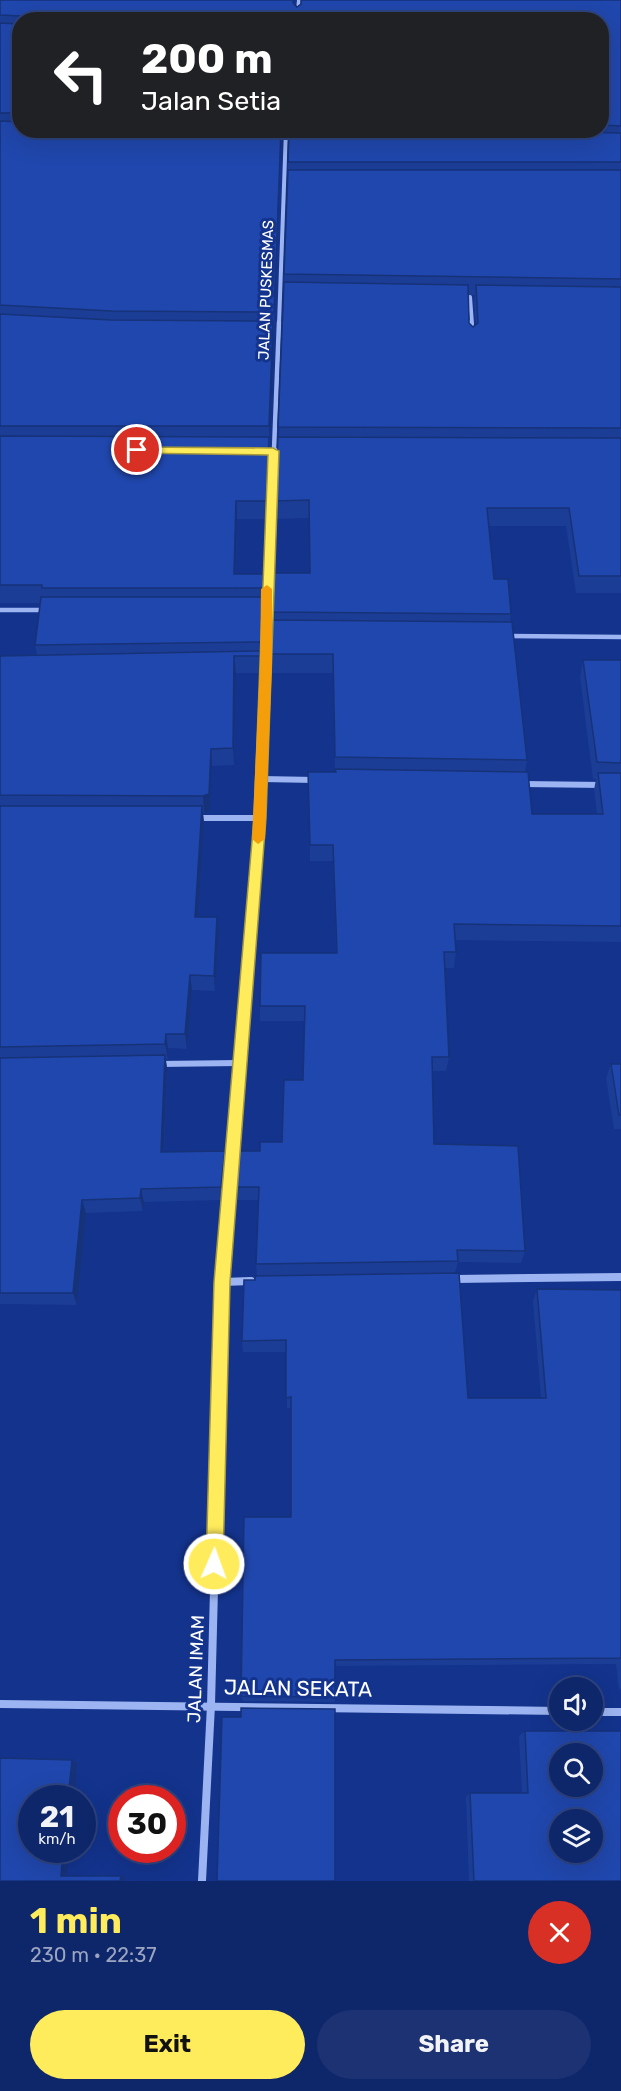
<!DOCTYPE html>
<meta charset="utf-8">
<style>
:root{--surface:#0e266a;--page:#1c3272;--text:#f1f3f6;--muted:#9ba5c1;--line:#2e437e;--accent:#ffec5c}
body{margin:0;font-family:Rubik,sans-serif;background:var(--page);color:var(--text);height:100vh;display:flex;flex-direction:column;font-size:22px;white-space:nowrap}
*{box-sizing:border-box;margin:0}
p{font-size:20px;color:var(--muted)}
.icon{flex:none;width:33px;height:33px;fill:none;stroke:currentColor;stroke-width:2;stroke-linecap:round;stroke-linejoin:round}
.map{position:relative;height:1881px;overflow:hidden}
.sheet{display:flex;flex-direction:column;background:var(--surface);flex:1}
.sheet>*{flex:none}
.top-card{position:absolute;left:12px;top:12px;width:597px;height:126px;border-radius:24px;box-shadow:0 6px 24px #0002,0 0 0 2px var(--line);background:#202124;color:#fff;overflow:hidden}
.fabs{position:absolute;left:549px;top:1677px;display:grid;gap:12px}
.fabs a{display:grid;place-items:center;width:54px;height:54px;border-radius:50%;background:var(--surface);box-shadow:0 6px 24px #0002,0 0 0 2px var(--line);font-size:30px}
.speed{position:absolute;left:18px;top:1785px;display:flex;gap:12px;font-size:30px;font-weight:700;text-align:center}
.speed>*{display:grid;place-content:center;width:78px;height:78px;border-radius:50%;background:var(--surface);box-shadow:0 6px 24px #0002,0 0 0 2px var(--line);line-height:1}
.speed small{font-size:15px;font-weight:400}
.speed .limit{border:9px solid #d22;background:#fff;color:#111}
.pin{position:absolute;display:grid;place-items:center;width:51px;height:51px;color:#fff;margin:-26px;border:3px solid #fff;border-radius:50%;box-shadow:0 2px 6px #0007}
.me{position:absolute;width:66px;margin:-33px;rotate:2deg;stroke-linejoin:round;filter:drop-shadow(0 0 4px #0008)}
.turn{display:flex;align-items:center;gap:21px;height:126px;padding:0 30px;font-size:27px}
.turn .icon{width:78px;height:78px;stroke-width:2.5}
.turn b{display:block;font-size:42px;line-height:51px}
.round{display:grid;place-items:center;flex:none;width:63px;height:63px;border-radius:32px;background:var(--page)}
.head{display:flex;align-items:center;justify-content:space-between;height:102px;padding:0 30px}
h1{font-size:36px;font-weight:700;line-height:45px;color:var(--accent)}
.cta{display:flex;gap:12px;margin-top:auto;padding:12px 30px}
.cta a{flex:1;height:69px;border-radius:36px;background:var(--accent);color:#111;font-size:24px;font-weight:700;line-height:69px;text-align:center}
.cta a+a{background:var(--page);color:var(--text)}
.map>svg:first-child{display:block}
.lines{fill:none;stroke-linecap:round;stroke-linejoin:round}
.street-far3{stroke:#9cb4f1;stroke-width:4}
.street-far2{stroke:#9cb4f1;stroke-width:4.5}
.street-far1{stroke:#9cb4f1;stroke-width:6}
.street{stroke:#9cb4f1;stroke-width:8}
.secondary{fill:#cad7fc;fill-rule:evenodd}
.wall{fill:#1c3d95;fill-rule:evenodd}
.shaded-wall{fill:#163279}
.building{fill:#2047ad;stroke:#163279;stroke-width:1.5;fill-rule:evenodd}
.route{fill:#ffec5c;stroke:#a6993c;stroke-width:1.5}
.slow{fill:#f59e0b}
.labels{text-anchor:middle;dominant-baseline:central;stroke-width:6;stroke-linejoin:round;paint-order:stroke}
.far-street-label{font-size:15px;fill:#fff;stroke:#13338d}
.street-label{font-size:18px;fill:#fff;stroke:#13338d}
.near-street-label{font-size:21px;fill:#fff;stroke:#13338d}
</style>
<div class="map">
<svg width="621" height="1881" viewBox="0 0 621 1881">
<rect width="100%" height="100%" fill="#13338d"/>
<g class="lines">
<g class="street-far3">
<polyline points="297,20 299,0"/>
<polyline points="470,297 472,324"/>
<polyline points="279,324 286,130"/>
</g>
<g class="street-far2">
<polyline points="471,322 472,332"/>
<polyline points="0,610 46,610"/>
<polyline points="507,636 621,637"/>
<polyline points="263,730 279,322"/>
</g>
<g class="street-far1">
<polyline points="262,779 315,780"/>
<polyline points="523,784 603,785"/>
<polyline points="198,818 260,818"/>
<polyline points="159,1064 239,1063"/>
<polyline points="225,1240 260,818 263,728"/>
</g>
<g class="street">
<polyline points="454,1279 621,1277"/>
<polyline points="222,1282 251,1281"/>
<polyline points="0,1704 560,1711"/>
<polyline points="592,1712 621,1712"/>
<polyline points="202,1881 211,1705 222,1282 226,1238"/>
</g>
<polygon class="secondary" points="253,448 293,448 298,451 293,454 250,453 248,451"/>
</g>
<g class="wall">
<path d="M0,0H294V4L297,7L621,0V593H576L566,526H489L494,579L511,614L510,622L527,760L525,772L532,814H597L594,790L596,779H593L580,677L583,660H621V942L455,940L456,952L454,968H444L449,1057L446,1071H432L434,1144L525,1251L521,1263L458,1262L455,1273L257,1276L256,1264L258,1200H234L232,1187L260,1151L282,1142L303,1080L304,1021H260V1006L336,953L333,861H310L308,789V772H335L333,673H270L269,654L271,612L310,573L309,518L276,519L275,501L279,437L289,130H602V20H20V130H282L267,519H237L236,574H263L264,591L261,673H236L234,765L212,766L210,810L203,813L204,823L198,917L219,933L215,991L192,990L187,1049L168,1048V1059H166L167,1069L164,1152L226,1165L223,1200L144,1202L143,1211L86,1213L77,1305L0,1304V656L37,655L35,645L40,603H0ZM468,295H475L474,303L476,325L473,327L469,323Z"/>
<polygon points="611,1064 621,1064 621,1129 614,1129 606,1078"/>
<polygon points="244,1280 468,1398 541,1398 533,1301 537,1289 621,1290 621,1689 619,1689 616,1664 335,1666 335,1702 243,1701 241,1696 291,1517 291,1408 287,1408 286,1352 243,1352 242,1341"/>
<polygon points="525,1731 621,1881 469,1881 466,1797 470,1793 522,1793 519,1736"/>
</g>
<g class="shaded-wall">
<polygon points="281,130 281,145 274,330 274,312"/>
<polygon points="273,321 274,339 270,445 269,426"/>
<polygon points="269,437 269,455 267,519 266,501"/>
<polygon points="236,501 237,519 235,592 234,574"/>
<polygon points="263,574 264,591 263,606"/>
<polygon points="262,597 263,615 261,660 261,642"/>
<polygon points="234,656 236,673 234,765 233,748"/>
<polygon points="211,749 212,766 210,810 204,813 203,796"/>
<polygon points="202,806 204,823 197,933 195,917"/>
<polygon points="217,917 219,933 215,991 214,976"/>
<polygon points="190,975 192,990 187,1049 185,1034"/>
<polygon points="166,1034 168,1048 168,1059 165,1044"/>
<polygon points="165,1055 167,1069 163,1166 161,1152"/>
<polygon points="225,1151 226,1165 223,1200 221,1187"/>
<polygon points="141,1189 144,1202 143,1211 140,1198"/>
<polygon points="82,1200 86,1213 77,1305 73,1293"/>
<polygon points="72,1760 77,1763 74,1798 68,1798"/>
<polygon points="63,1850 69,1850 66,1877 61,1876"/>
<polygon points="121,1876 125,1877 125,1881 120,1881"/>
</g>
<g class="building">
<polygon points="0,0 293,0 293,3 297,7 301,4 301,0 621,0 621,126 602,125 602,20 21,20 20,16 0,15"/>
<polygon points="20,22 20,113 0,113 0,23 18,24"/>
<polygon points="0,121 20,122 20,130 281,130 274,312 111,311 0,305"/>
<polygon points="289,130 482,130 621,133 621,162 288,162"/>
<polygon points="288,170 621,170 621,279 284,274"/>
<polygon points="284,282 468,285 469,323 473,327 478,323 476,285 621,287 621,428 278,427"/>
<polygon points="0,314 111,320 273,321 269,426 0,426"/>
<polygon points="0,436 269,437 266,501 236,501 234,574 263,574 263,588 42,588 42,585 0,585"/>
<polygon points="278,437 621,438 621,576 579,576 569,508 487,508 494,579 508,579 511,614 271,612 272,573 310,573 309,500 275,501"/>
<polygon points="41,597 262,597 261,642 35,645"/>
<polygon points="271,620 512,622 527,760 335,757 333,654 269,654"/>
<polygon points="260,651 260,656 234,656 233,748 211,749 209,794 203,796 0,795 0,656"/>
<polygon points="583,660 621,660 621,763 597,762"/>
<polygon points="335,769 528,772 532,814 603,814 598,773 621,773 621,926 454,924 456,952 444,952 449,1057 432,1057 434,1144 518,1146 525,1251 457,1250 458,1261 256,1264 259,1187 232,1187 235,1151 260,1151 260,1142 282,1142 284,1080 303,1080 305,1006 260,1006 261,953 337,953 333,845 310,845 308,772 336,772"/>
<polygon points="0,806 202,806 195,917 217,917 214,976 190,975 185,1034 166,1034 165,1044 0,1047"/>
<polygon points="165,1055 161,1152 225,1151 221,1187 141,1189 140,1198 82,1200 73,1293 0,1293 0,1058"/>
<polygon points="611,1064 621,1064 621,1115 619,1115"/>
<polygon points="459,1273 468,1398 546,1398 537,1289 621,1290 621,1658 335,1660 335,1697 241,1696 244,1517 291,1517 291,1397 286,1398 286,1340 242,1341 244,1280 255,1280 255,1276"/>
<polygon points="241,1708 335,1709 335,1881 217,1881 222,1717 241,1717"/>
<path d="M525,1731H621V1881H474L470,1793H528ZM560,1754H592V1786H560ZM560,1820H592V1852H560Z"/>
<polygon points="0,1758 72,1760 68,1798 32,1798 32,1850 63,1850 61,1876 121,1876 120,1881 0,1881"/>
</g>
<polygon class="route" points="137,447 273,448 279,451 266,818 230,1282 223,1564 221,1570 214,1573 208,1570 206,1564 214,1282 254,818 268,455 133,453 131,450"/>
<polygon class="slow" points="267,585 272,589 272,664 265,839 258,844 252,839 260,664 261,589"/>
<g class="labels">
<g class="far-street-label">
<text transform="translate(266 290) rotate(-88)">JALAN PUSKESMAS</text>
</g>
<g class="street-label">
<text transform="translate(196 1669) rotate(-88)">JALAN IMAM</text>
</g>
<g class="near-street-label">
<text transform="translate(298 1688) rotate(1)">JALAN SEKATA</text>
</g>
</g>
</svg>
<div class="fabs">
<a><svg class="icon" aria-label="sound" viewBox="0 0 24 24"><path d="M4 9h4l5-4v14l-5-4H4zM17 9q2 3 0 6"/></svg></a>
<a><svg class="icon" aria-label="search" viewBox="0 0 24 24"><circle cx="10" cy="10" r="6"/><path d="M15 15l6 6"/></svg></a>
<a><svg class="icon" aria-label="layers" viewBox="0 0 24 24"><path d="M12 4l9 5-9 5-9-5zM3 14l9 5 9-5"/></svg></a>
</div>
<div class="speed"><div>21<small>km/h</small></div><div class="limit">30</div></div>
<div class="pin" style="left:137px;top:450px;background:#d93025"><svg class="icon" aria-label="arrive" viewBox="0 0 24 24"><path d="M6 21V4h12l-3 4 3 4H6"/></svg></div>
<svg class="me" style="left:214px;top:1564px" viewBox="-20 -20 40 40"><circle r="17" fill="#ffec5c" stroke="#fff" stroke-width="3"/><path d="M0-11L8 9 0 5-8 9z" fill="#fff"/></svg>
<div class="top-card">
<div class="turn"><svg class="icon" aria-label="left" viewBox="0 0 24 24"><path d="M17 20v-9H6M10 6l-5 5 5 5"/></svg><div><b>200 m</b>Jalan Setia</div></div>
</div>
</div>
<section class="sheet">
<div class="head"><div><h1>1 min</h1><p>230 m · 22:37</p></div><a class="round" style="background:#d93025;color:#fff"><svg class="icon" aria-label="close" viewBox="0 0 24 24"><path d="M6 6l12 12M18 6L6 18"/></svg></a></div>
<div class="cta"><a>Exit</a><a>Share</a></div>
</section>
